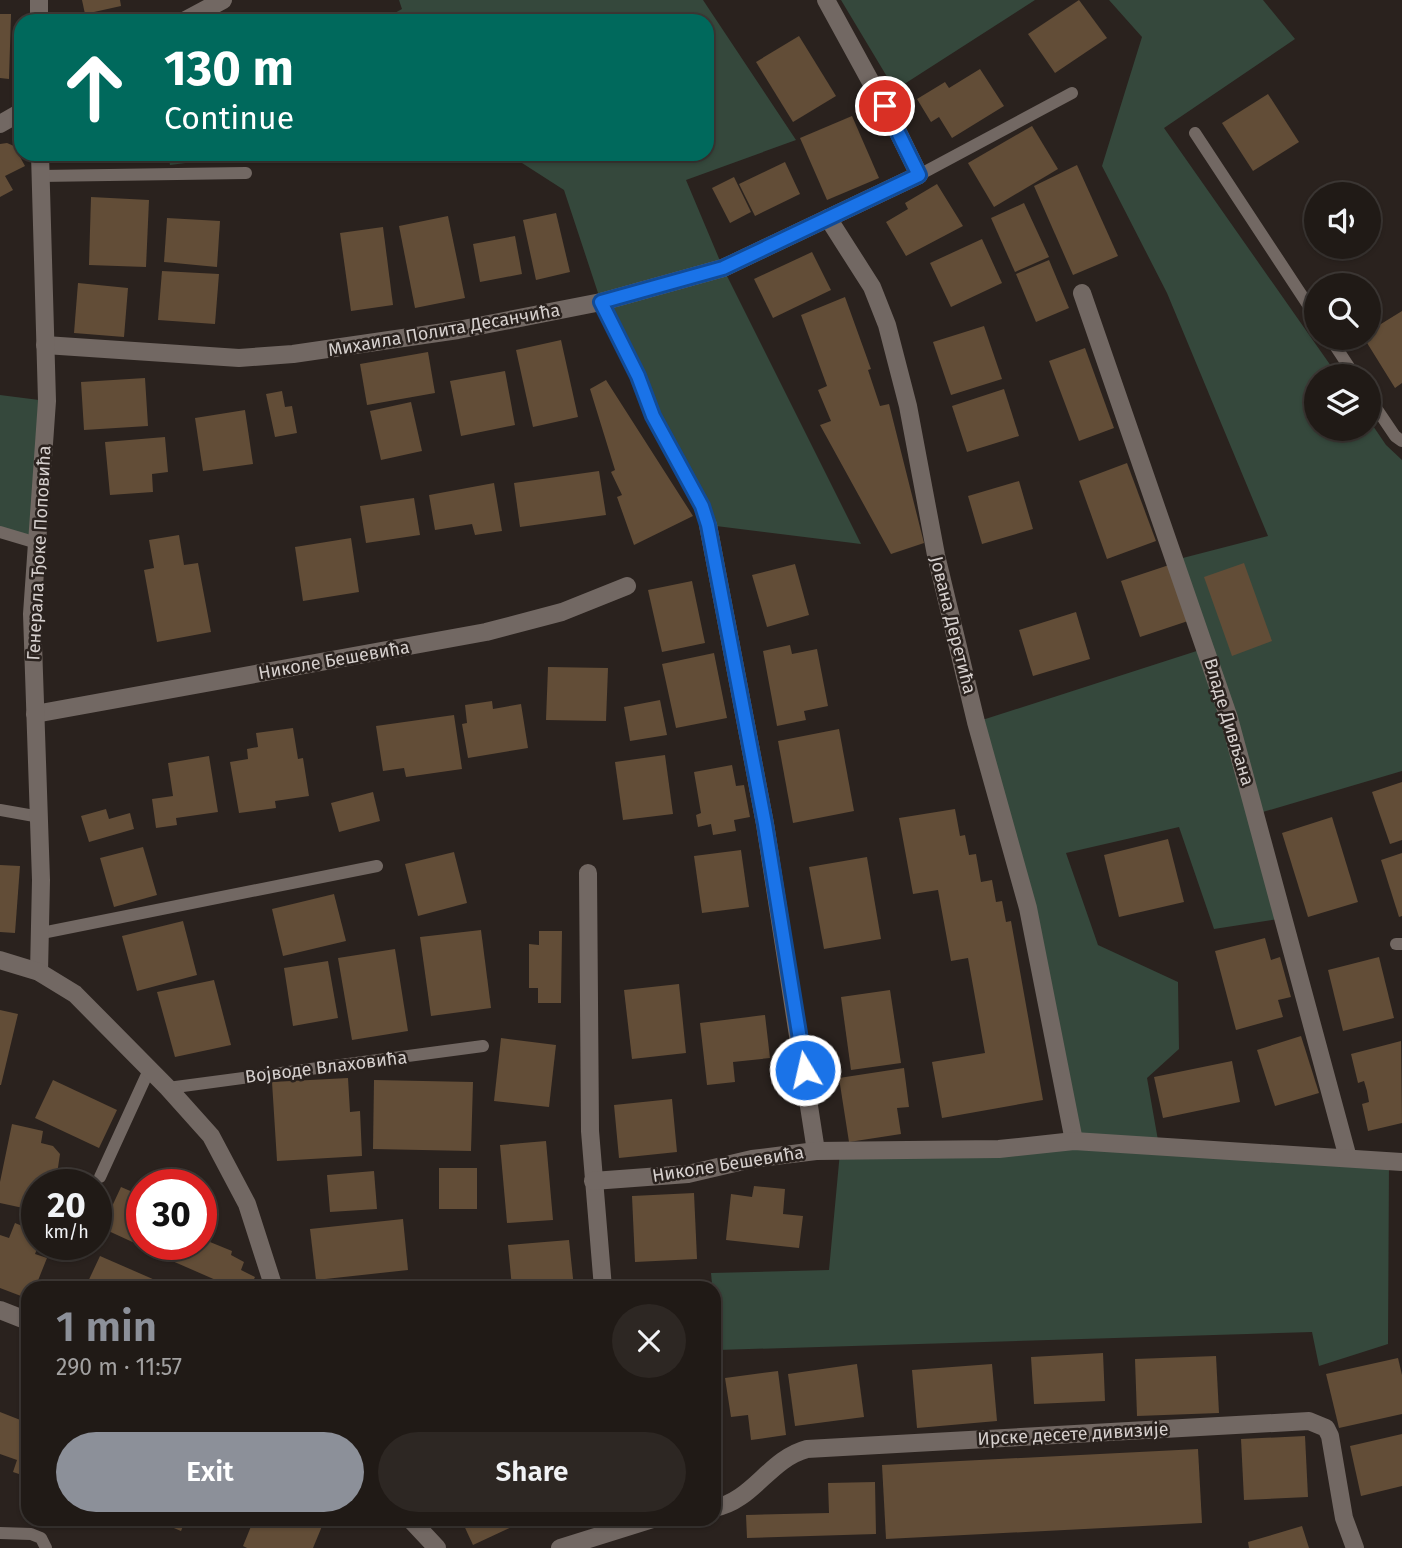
<!DOCTYPE html>
<meta charset="utf-8">
<style>
:root{--surface:#201a16;--page:#2d2723;--text:#f1f3f6;--muted:#a2a1a1;--line:#3d3835;--accent:#8c9099}
body{margin:0;font-family:"Fira Sans",sans-serif;background:var(--page);color:var(--text);height:100vh;display:flex;flex-direction:column;font-size:26px;white-space:nowrap}
*{box-sizing:border-box;margin:0}
p{font-size:23px;color:var(--muted)}
.icon{flex:none;width:38px;height:38px;fill:none;stroke:currentColor;stroke-width:2;stroke-linecap:round;stroke-linejoin:round}
.map{position:relative;flex:1;overflow:hidden}
.details{position:absolute;left:21px;top:1281px;width:700px;height:245px;display:flex;flex-direction:column;background:var(--surface);border-radius:21px;box-shadow:0 2px 5px #0004,0 0 0 2px var(--line)}
.details>*{flex:none}
.guide{position:absolute;left:14px;top:14px;width:700px;height:147px;border-radius:21px;box-shadow:0 2px 5px #0004,0 0 0 2px var(--line);background:#00695c;color:#fff;overflow:hidden}
.fabs{position:absolute;left:1304px;top:182px;display:grid;gap:14px}
.fabs a{display:grid;place-items:center;width:77px;height:77px;border-radius:50%;background:var(--surface);box-shadow:0 2px 5px #0004,0 0 0 2px var(--line);font-size:35px}
.speed{position:absolute;left:21px;top:1169px;display:flex;gap:14px;font-size:35px;font-weight:700;text-align:center}
.speed>*{display:grid;place-content:center;width:91px;height:91px;border-radius:50%;background:var(--surface);box-shadow:0 2px 5px #0004,0 0 0 2px var(--line);line-height:1}
.speed small{font-size:18px;font-weight:400}
.speed .limit{border:10px solid #d22;background:#fff;color:#111}
.pin{position:absolute;display:grid;place-items:center;width:60px;height:60px;color:#fff;margin:-30px;border:4px solid #fff;border-radius:50%;box-shadow:0 2px 7px #0007}
.me{position:absolute;width:77px;margin:-38px;rotate:351deg;stroke-linejoin:round;filter:drop-shadow(0 0 5px #0008)}
.turn{display:flex;align-items:center;gap:24px;height:147px;padding:0 35px;font-size:32px}
.turn .icon{width:91px;height:91px;stroke-width:2.5}
.turn b{display:block;font-size:49px;line-height:60px}
.round{display:grid;place-items:center;flex:none;width:74px;height:74px;border-radius:37px;background:var(--page)}
.headline{display:flex;align-items:center;justify-content:space-between;height:119px;padding:0 35px}
h1{font-size:42px;font-weight:600;line-height:52px;color:var(--accent)}
.primary-button{display:flex;gap:14px;margin-top:auto;padding:14px 35px}
.primary-button a{flex:1;height:80px;border-radius:42px;background:var(--accent);color:#fff;font-size:28px;font-weight:600;line-height:80px;text-align:center}
.primary-button a+a{background:var(--page);color:var(--text)}
.map>svg:first-child{display:block}
.green{fill:#35483c}
.building{fill:#624d37}
.lines{fill:none;stroke-linecap:round;stroke-linejoin:round}
.service{stroke:#726863;stroke-width:12}
.minor{stroke:#726863;stroke-width:18}
.tertiary{stroke:#726863;stroke-width:18}
.route-casing{stroke:#114b97;stroke-width:18}
.route{stroke:#1a73e8;stroke-width:12}
.labels{text-anchor:middle;dominant-baseline:central;stroke-width:5;stroke-linejoin:round;paint-order:stroke}
.street-label{font-size:18px;fill:#d6d0ce;stroke:#2a221e}
</style>
<div class="map">
<svg width="1402" height="1548" viewBox="0 0 1402 1548">
<rect width="100%" height="100%" fill="#2a221e"/>
<g class="green">
<polygon points="399,0 703,0 796,140 686,180 723,268 861,544 708,525 601,302 564,190 508,154 707,154 707,21 380,21 402,9"/>
<polygon points="841,0 1035,0 895,90"/>
<polygon points="1109,0 1263,0 1295,39 1164,128 1338,376 1316,376 1316,429 1368,429 1369,420 1386,445 1402,460 1402,771 1256,814 1285,918 1214,929 1179,827 1066,853 1098,945 1178,982 1179,1049 1147,1078 1159,1146 1389,1161 1388,1344 1319,1366 1312,1332 718,1350 711,1273 829,1270 840,1152 1074,1141 976,722 1206,648 1175,560 1268,536 1167,293 1102,166 1142,37"/>
<polygon points="168,154 256,154 170,165"/>
<polygon points="0,395 47,401 37,543 0,528"/>
</g>
<g class="building">
<polygon points="82,0 120,0 121,6 85,14"/>
<polygon points="1079,0 1107,38 1055,73 1028,34"/>
<polygon points="0,14 11,14 9,79 0,78"/>
<polygon points="799,36 836,96 793,122 756,62"/>
<polygon points="980,69 1004,106 952,138 939,117 931,122 917,99 945,82 949,88"/>
<polygon points="1268,94 1299,142 1253,171 1222,123"/>
<polygon points="852,116 879,178 827,200 800,138"/>
<polygon points="1032,126 1058,169 994,207 968,163"/>
<polygon points="7,143 14,146 25,166 5,176 13,190 0,197 0,144"/>
<polygon points="785,162 800,194 755,216 739,184"/>
<polygon points="1077,165 1118,256 1073,275 1034,186"/>
<polygon points="734,177 751,212 730,223 712,188"/>
<polygon points="937,184 963,226 906,256 886,222 908,209 905,203"/>
<polygon points="91,197 149,200 146,267 89,265"/>
<polygon points="1024,203 1049,257 1015,272 991,218"/>
<polygon points="556,213 570,272 536,280 523,220"/>
<polygon points="448,216 465,298 415,308 399,226"/>
<polygon points="167,218 220,221 217,267 164,262"/>
<polygon points="383,227 393,305 351,311 340,233"/>
<polygon points="515,236 522,274 480,282 473,244"/>
<polygon points="982,239 1002,283 951,307 930,263"/>
<polygon points="812,252 831,290 773,318 754,279"/>
<polygon points="1049,260 1069,308 1036,322 1016,274"/>
<polygon points="162,271 219,274 215,324 158,320"/>
<polygon points="78,283 128,288 124,337 74,333"/>
<polygon points="845,297 871,369 868,370 880,406 889,404 924,543 891,554 820,425 831,421 818,390 827,386 801,315"/>
<polygon points="1402,311 1402,383 1395,388 1364,338 1368,338 1368,332"/>
<polygon points="984,326 1002,379 951,395 933,342"/>
<polygon points="561,340 578,417 533,427 516,350"/>
<polygon points="1085,348 1114,428 1079,441 1049,361"/>
<polygon points="428,352 435,393 367,405 360,364"/>
<polygon points="505,371 515,425 461,436 450,381"/>
<polygon points="145,378 148,426 84,430 81,382"/>
<polygon points="606,380 693,516 634,545 617,497 622,495 611,472 615,470 590,389"/>
<polygon points="1004,389 1019,436 967,452 952,406"/>
<polygon points="282,391 285,407 292,406 297,433 275,437 266,394"/>
<polygon points="411,402 422,451 381,460 370,411"/>
<polygon points="245,410 253,464 203,471 195,418"/>
<polygon points="165,437 168,472 152,474 153,492 110,495 105,442"/>
<polygon points="1127,463 1156,541 1107,559 1079,481"/>
<polygon points="599,471 606,515 520,527 514,483"/>
<polygon points="1019,481 1033,529 982,544 968,496"/>
<polygon points="494,483 502,531 475,535 472,524 435,530 429,495"/>
<polygon points="414,498 420,535 366,543 360,506"/>
<polygon points="179,535 184,565 198,563 211,632 157,642 144,570 154,568 149,540"/>
<polygon points="351,538 359,592 303,601 295,547"/>
<polygon points="1244,563 1272,641 1232,656 1204,577"/>
<polygon points="795,564 809,615 767,627 752,575"/>
<polygon points="1169,565 1188,621 1140,637 1121,581"/>
<polygon points="692,581 705,643 662,652 648,590"/>
<polygon points="1076,612 1090,659 1033,676 1019,630"/>
<polygon points="790,645 792,654 817,649 828,706 804,711 806,720 777,726 763,651"/>
<polygon points="714,653 727,718 676,728 662,664"/>
<polygon points="548,667 608,668 606,721 546,720"/>
<polygon points="660,700 667,735 630,741 624,707"/>
<polygon points="492,701 493,709 521,704 528,748 468,758 462,724 467,723 465,705"/>
<polygon points="454,715 462,769 406,777 404,768 383,771 376,726"/>
<polygon points="293,728 298,759 303,758 309,796 275,801 276,808 239,813 230,762 248,759 247,749 258,747 256,733"/>
<polygon points="839,729 854,811 793,823 778,741"/>
<polygon points="665,755 673,814 623,820 615,762"/>
<polygon points="209,756 218,812 176,818 177,825 156,828 152,799 173,796 168,763"/>
<polygon points="732,765 736,786 744,785 750,817 734,820 736,831 713,835 711,824 698,827 696,815 701,813 694,772"/>
<polygon points="1402,782 1402,840 1390,844 1372,792"/>
<polygon points="373,792 380,821 339,832 331,803"/>
<polygon points="106,809 109,819 130,813 134,829 89,842 81,816"/>
<polygon points="955,809 960,836 965,835 969,855 976,854 981,882 992,880 996,902 1002,901 1006,922 1011,921 1043,1100 942,1118 932,1062 985,1053 968,958 951,961 938,890 913,894 899,818"/>
<polygon points="1332,817 1358,902 1308,917 1282,833"/>
<polygon points="1168,839 1184,902 1119,917 1104,855"/>
<polygon points="143,847 157,895 114,907 100,858"/>
<polygon points="741,850 749,907 702,913 694,856"/>
<polygon points="454,852 467,903 418,916 405,864"/>
<polygon points="1402,853 1402,916 1399,917 1381,860"/>
<polygon points="867,857 881,939 824,949 809,867"/>
<polygon points="0,865 20,866 15,933 0,932"/>
<polygon points="334,894 346,941 283,956 272,909"/>
<polygon points="183,921 197,975 137,991 122,936"/>
<polygon points="481,930 491,1008 431,1016 420,937"/>
<polygon points="539,931 562,931 561,1003 538,1003 538,988 529,988 529,944 539,945"/>
<polygon points="1265,938 1271,960 1280,957 1291,997 1278,1000 1283,1017 1236,1030 1215,951"/>
<polygon points="395,949 408,1031 352,1040 338,958"/>
<polygon points="1379,957 1394,1018 1343,1031 1328,970"/>
<polygon points="328,961 338,1018 293,1026 284,968"/>
<polygon points="214,980 231,1045 175,1057 157,992"/>
<polygon points="679,984 686,1053 632,1059 624,990"/>
<polygon points="890,990 901,1063 851,1070 841,997"/>
<polygon points="0,1010 18,1014 1,1085 0,1085"/>
<polygon points="765,1015 770,1058 733,1062 735,1082 707,1085 700,1023"/>
<polygon points="1301,1036 1319,1093 1275,1106 1257,1050"/>
<polygon points="501,1038 556,1045 549,1107 494,1101"/>
<polygon points="1401,1041 1402,1123 1368,1131 1362,1104 1369,1102 1367,1091 1364,1081 1358,1083 1351,1054"/>
<polygon points="1232,1061 1240,1102 1163,1118 1154,1077"/>
<polygon points="904,1068 909,1107 897,1108 901,1134 849,1142 839,1078"/>
<polygon points="348,1078 350,1112 360,1111 362,1156 277,1161 272,1082"/>
<polygon points="53,1080 117,1110 99,1148 35,1118"/>
<polygon points="374,1080 473,1082 471,1151 373,1149"/>
<polygon points="672,1099 677,1152 619,1158 614,1105"/>
<polygon points="12,1124 43,1131 41,1143 53,1146 60,1154 56,1181 68,1185 37,1185 37,1211 0,1203 0,1182"/>
<polygon points="546,1141 553,1220 507,1223 500,1145"/>
<rect x="439" y="1168" width="38" height="41"/>
<polygon points="374,1171 377,1209 330,1212 327,1175"/>
<polygon points="754,1186 785,1189 783,1214 803,1216 799,1248 726,1240 731,1194 752,1197"/>
<polygon points="121,1187 142,1196 142,1244 170,1244 165,1257 102,1228"/>
<polygon points="694,1193 697,1259 635,1262 632,1196"/>
<polygon points="403,1219 408,1270 316,1280 310,1229"/>
<polygon points="15,1223 37,1232 39,1244 35,1254 47,1258 35,1288 28,1288 28,1293 23,1291 21,1296 0,1288 0,1235 9,1238"/>
<polygon points="201,1226 215,1232 210,1242 232,1251 231,1255 244,1262 241,1270 255,1277 250,1288 234,1288 170,1260 177,1244 201,1244"/>
<polygon points="569,1240 574,1288 512,1288 508,1245"/>
<polygon points="100,1256 155,1280 152,1288 85,1288"/>
<polygon points="1103,1353 1105,1401 1034,1404 1031,1357"/>
<polygon points="1216,1356 1219,1413 1137,1416 1135,1359"/>
<polygon points="1398,1358 1402,1375 1402,1414 1339,1428 1326,1374"/>
<polygon points="857,1364 864,1417 795,1426 788,1374"/>
<polygon points="992,1364 997,1421 917,1428 912,1370"/>
<polygon points="778,1371 786,1435 751,1440 748,1415 731,1417 725,1378"/>
<polygon points="714,1401 721,1433 714,1434"/>
<polygon points="0,1412 28,1423 28,1477 13,1472 17,1460 0,1454"/>
<polygon points="1402,1434 1402,1486 1361,1496 1350,1446"/>
<polygon points="1305,1436 1308,1497 1244,1500 1241,1439"/>
<polygon points="1198,1449 1202,1523 886,1539 882,1465"/>
<polygon points="875,1482 876,1534 747,1538 746,1515 829,1513 828,1483"/>
<polygon points="152,1519 186,1519 181,1531"/>
<polygon points="254,1519 325,1519 313,1548 247,1548 243,1546"/>
<polygon points="461,1519 529,1519 473,1545"/>
<polygon points="1302,1526 1309,1548 1249,1548 1248,1542"/>
</g>
<g class="lines">
<g class="service">
<polyline points="1195,133 1316,317"/>
<polyline points="919,175 1072,93"/>
<polyline points="40,176 246,173"/>
<polyline points="601,302 638,376 653,416 702,506 708,525"/>
<polyline points="1330,338 1355,376"/>
<polyline points="1368,396 1395,436 1402,441"/>
<polyline points="0,532 37,543"/>
<polyline points="0,810 40,817"/>
<polyline points="42,933 377,866"/>
<polyline points="1396,944 1402,944"/>
<polyline points="168,1088 483,1046"/>
<polyline points="100,1177 149,1070"/>
<polyline points="0,1533 31,1534 41,1538 46,1548"/>
</g>
<g class="minor">
<polyline points="39,21 39,0"/>
<polyline points="184,21 223,0"/>
<polyline points="0,124 21,112"/>
<polyline points="828,218 872,287 887,325 908,406 936,555 976,722 1028,908 1074,1141"/>
<polyline points="1082,293 1229,718 1348,1158"/>
<polyline points="45,345 239,358 293,354 458,330 601,302 723,268 919,175 896,128 826,0"/>
<polyline points="708,525 765,824 816,1151"/>
<polyline points="35,714 486,632 562,612 627,586"/>
<polyline points="588,873 590,1131 603,1288"/>
<polyline points="39,972 41,880 32,614 47,401 40,154"/>
<polyline points="593,1181 688,1174 752,1159 816,1151 999,1149 1074,1141 1402,1162"/>
<polyline points="0,1310 28,1321"/>
<path d="M714,1508C753,1501 769,1459 807,1449L1309,1421L1326,1428L1330,1436L1344,1518L1355,1548"/>
<polyline points="560,1548 653,1519"/>
</g>
<g class="tertiary">
<polyline points="0,960 39,972 75,994 168,1088 211,1136 247,1204 274,1288"/>
<polyline points="410,1519 437,1548"/>
</g>
</g>
<g class="lines">
<g class="route-casing">
<polyline id="route" points="805,1070 765,824 708,525 702,506 653,416 638,376 601,302 723,268 919,175 885,106"/>
</g>
<use href="#route" class="route"/>
</g>
<g class="labels">
<g class="street-label">
<text transform="translate(444 330) rotate(-10)">Михаила Полита Десанчића</text>
<text transform="translate(39 553) rotate(-87)">Генерала Ђоке Поповића</text>
<text transform="translate(953 625) rotate(76)">Јована Деретића</text>
<text transform="translate(334 660) rotate(-10)">Николе Бешевића</text>
<text transform="translate(1229 722) rotate(73)">Владе Дивљана</text>
<text transform="translate(326 1067) rotate(-7)">Војводе Влаховића</text>
<text transform="translate(728 1164) rotate(-9)">Николе Бешевића</text>
<text transform="translate(1073 1434) rotate(-3)">Ирске десете дивизије</text>
</g>
</g>
</svg>
<div class="fabs">
<a><svg class="icon" aria-label="sound" viewBox="0 0 24 24"><path d="M4 9h4l5-4v14l-5-4H4zM17 9q2 3 0 6"/></svg></a>
<a><svg class="icon" aria-label="search" viewBox="0 0 24 24"><circle cx="10" cy="10" r="6"/><path d="M15 15l6 6"/></svg></a>
<a><svg class="icon" aria-label="layers" viewBox="0 0 24 24"><path d="M12 4l9 5-9 5-9-5zM3 14l9 5 9-5"/></svg></a>
</div>
<div class="speed"><div>20<small>km/h</small></div><div class="limit">30</div></div>
<div class="pin" style="left:885px;top:106px;background:#d93025"><svg class="icon" aria-label="arrive" viewBox="0 0 24 24"><path d="M6 21V4h12l-3 4 3 4H6"/></svg></div>
<svg class="me" style="left:805px;top:1070px" viewBox="-20 -20 40 40"><circle r="17" fill="#1a73e8" stroke="#fff" stroke-width="3"/><path d="M0-11L8 9 0 5-8 9z" fill="#fff"/></svg>
<div class="guide">
<div class="turn"><svg class="icon" aria-label="ahead" viewBox="0 0 24 24"><path d="M12 20V5M6 11l6-6 6 6"/></svg><div><b>130 m</b>Continue</div></div>
</div>
<section class="details">
<div class="headline"><div><h1>1 min</h1><p>290 m · 11:57</p></div><a class="round"><svg class="icon" aria-label="close" viewBox="0 0 24 24"><path d="M6 6l12 12M18 6L6 18"/></svg></a></div>
<div class="primary-button"><a>Exit</a><a>Share</a></div>
</section>
</div>
